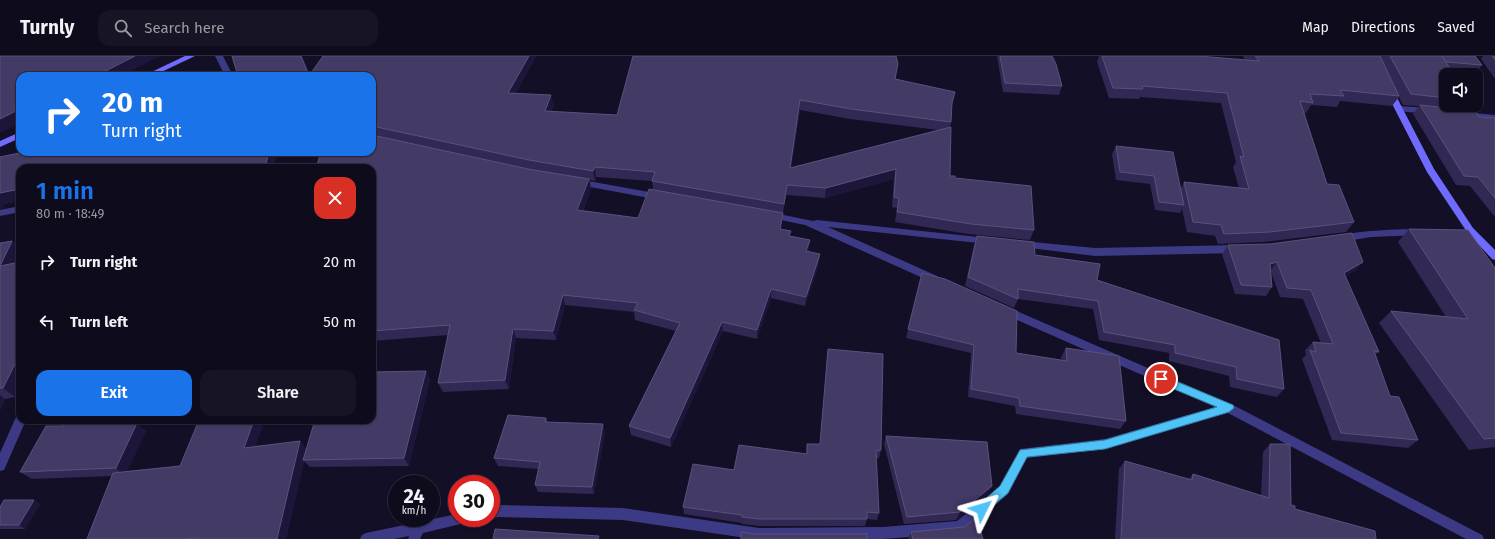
<!DOCTYPE html>
<meta charset="utf-8">
<style>
:root{--surface:#0e0b1c;--page:#171425;--text:#f1f3f6;--muted:#9b9ba3;--line:#2e2b3b;--accent:#1a73e8}
body{margin:0;font-family:"Fira Sans",sans-serif;background:var(--page);color:var(--text);height:100vh;display:flex;flex-direction:column;font-size:15px;white-space:nowrap}
*{box-sizing:border-box;margin:0}
p{font-size:13px;color:var(--muted)}
.icon{flex:none;width:22px;height:22px;fill:none;stroke:currentColor;stroke-width:2;stroke-linecap:round;stroke-linejoin:round}
.map{position:relative;flex:1;overflow:hidden}
.sheet{position:absolute;left:16px;top:108px;width:360px;height:260px;display:flex;flex-direction:column;background:var(--surface);border-radius:12px;box-shadow:0 1px 3px #0004,0 0 0 1px var(--line)}
.sheet>*{flex:none}
.top-card{position:absolute;left:16px;top:16px;width:360px;height:84px;border-radius:12px;box-shadow:0 1px 3px #0004,0 0 0 1px var(--line);background:#1a73e8;color:#fff;overflow:hidden}
.buttons{position:absolute;left:1439px;top:12px;display:grid;gap:8px}
.buttons a{display:grid;place-items:center;width:44px;height:44px;border-radius:8px;background:var(--surface);box-shadow:0 1px 3px #0004,0 0 0 1px var(--line);font-size:20px}
.speed{position:absolute;left:388px;top:419px;display:flex;gap:8px;font-size:20px;font-weight:700;text-align:center}
.speed>*{display:grid;place-content:center;width:52px;height:52px;border-radius:50%;background:var(--surface);box-shadow:0 1px 3px #0004,0 0 0 1px var(--line);line-height:1}
.speed small{font-size:10px;font-weight:400}
.speed .limit{border:6px solid #d22;background:#fff;color:#111}
.pin{position:absolute;display:grid;place-items:center;width:34px;height:34px;color:#fff;margin:-17px;border:2px solid #fff;border-radius:50%;box-shadow:0 1px 4px #0007}
.me{position:absolute;width:44px;margin:-22px;rotate:50deg;stroke-linejoin:round;filter:drop-shadow(0 0 3px #0008)}
.turn{display:flex;align-items:center;gap:14px;height:84px;padding:0 20px;font-size:18px}
.turn .icon{width:52px;height:52px;stroke-width:2.5}
.turn b{display:block;font-size:28px;line-height:34px}
.round{display:grid;place-items:center;flex:none;width:42px;height:42px;border-radius:12px;background:var(--page)}
.headline{display:flex;align-items:center;justify-content:space-between;height:68px;padding:0 20px}
h1{font-size:24px;font-weight:600;line-height:30px;color:var(--accent)}
.action{display:flex;gap:8px;margin-top:auto;padding:8px 20px}
.action a{flex:1;height:46px;border-radius:12px;background:var(--accent);color:#fff;font-size:16px;font-weight:600;line-height:46px;text-align:center}
.action a+a{background:var(--page);color:var(--text)}
ul{padding:0;list-style:none}
li{display:flex;align-items:center;gap:12px;height:60px;padding:0 20px}
li div{flex:1}
li b{display:block;font-size:15px}
li em{font-style:normal}
header{display:flex;align-items:center;gap:24px;box-sizing:border-box;height:56px;padding:0 20px;background:var(--surface);border-bottom:1px solid var(--line)}
header strong{font-size:19px}
nav{display:flex;gap:22px;margin-inline-start:auto;font-size:14px}
.search{width:280px;height:36px;background:var(--page);display:flex;align-items:center;gap:10px;box-sizing:border-box;padding:0 14px;border-radius:12px;color:var(--muted);font-size:15px}
.map>svg:first-child{display:block}
.lines{fill:none;stroke-linecap:round;stroke-linejoin:round}
.street{fill:#3d3a85;fill-rule:evenodd}
.secondary{fill:#6f6bff;fill-rule:evenodd}
.wall{fill:#312854;fill-rule:evenodd}
.shaded-wall{fill:#1d163a}
.building{fill:#433a66;stroke:#5a527e}
.route{fill:#4fc3f7;stroke:#337fa1}
</style>
<header>
<strong>Turnly</strong>
<div class="search"><svg class="icon" aria-label="search" viewBox="0 0 24 24"><circle cx="10" cy="10" r="6"/><path d="M15 15l6 6"/></svg>Search here</div>
<nav><a>Map</a><a>Directions</a><a>Saved</a></nav>
</header>
<div class="map">
<svg width="1495" height="483" viewBox="0 0 1495 483">
<rect width="100%" height="100%" fill="#130f26"/>
<g class="lines">
<g class="street">
<polygon points="215,0 223,0 233,20 225,20"/>
<polygon points="1400,50 1429,52 1433,55 1429,58 1397,55 1397,51"/>
<polygon points="1465,56 1495,59 1495,65 1462,61 1461,59"/>
<polygon points="577,123 660,138 665,141 660,144 574,128 573,126 574,124"/>
<polygon points="20,150 20,156 0,160 0,154"/>
<polygon points="769,156 813,165 817,164 988,182 993,185 988,188 828,171 937,220 939,223 934,227 805,169 766,161 764,159"/>
<path d="M1419,173L1424,176L1419,179L1371,181L1341,186L1336,183C1342,174 1406,173 1419,173Z"/>
<polygon points="1022,185 1095,192 1238,189 1243,193 1238,197 1095,200 1022,191 1017,188"/>
<polygon points="1005,250 1233,349 1482,479 1484,483 1466,483 1228,357 1105,393 1027,402 1008,438 964,475 960,477 883,483 753,483 623,464 499,461 489,462 491,462 491,451 499,449 623,452 759,472 883,471 957,465 1000,430 1020,393 1105,383 1215,351 1001,257 1000,254 1001,251"/>
<polygon points="20,359 20,364 26,364 4,414 0,415 0,397 16,361"/>
<polygon points="457,458 457,462 471,462 469,466 423,477 420,483 408,483 409,480 394,483 360,483 362,479 366,477"/>
</g>
<g class="secondary">
<polygon points="185,0 195,0 153,20 143,20"/>
<polygon points="1386,32 1392,32 1393,34 1434,113 1473,172 1495,194 1495,204 1492,203 1467,176 1427,116 1385,34"/>
<polygon points="20,76 20,82 0,91 0,85"/>
</g>
</g>
<g class="wall">
<path d="M232,0H302L310,19L323,0H536L516,37L554,49L551,56L617,59L895,23L953,46L951,51V66L950,71V120L955,122L1034,174L1030,184L968,178L895,166L897,152L892,151L894,123L825,142L786,139L783,158H782L781,173L790,180L810,184L808,196L819,208L805,250L771,242L757,283L723,275L671,391L631,379L629,370L676,275L635,264L634,256L565,249L556,284L516,282L509,333L443,336L438,327L448,279L372,285V112L301,96H372V20H238ZM800,54L850,63L938,74L791,112ZM596,121L652,125L653,134L638,162L583,155L591,133L590,124L595,125Z"/>
<polygon points="997,0 1052,0 1062,30 1059,39 1003,36"/>
<polygon points="1099,0 1198,0 1245,4 1243,0 1475,0 1482,9 1474,19 1453,17 1446,19 1446,49 1466,49 1462,54 1479,61 1495,62 1495,161 1470,130 1456,129 1413,58 1419,50 1403,49 1399,41 1392,50 1340,45 1337,51 1311,49 1306,57 1304,57 1327,128 1354,166 1346,176 1263,186 1218,188 1215,180 1187,176 1182,153 1180,157 1155,154 1150,128 1116,124 1112,98 1116,90 1181,132 1184,126 1239,132 1233,111 1236,106 1221,47 1140,41 1139,43 1109,42 1097,6"/>
<polygon points="1483,0 1495,0 1495,23 1481,3"/>
<polygon points="277,96 273,112 20,112 20,145 4,148 2,152 0,153 0,101"/>
<polygon points="1409,173 1495,212 1495,391 1469,394 1379,267 1391,255 1446,261 1398,186"/>
<polygon points="977,180 1035,199 1097,224 1284,333 1277,341 1230,331 1229,320 1169,305 1169,297 1099,284 1093,253 1018,243 1014,252 965,230 974,189"/>
<polygon points="12,185 20,193 20,201 17,207 15,341 5,343 0,354 0,187"/>
<polygon points="1228,189 1363,206 1355,215 1345,220 1379,296 1375,299 1390,340 1418,384 1408,392 1332,384 1302,303 1306,299 1305,294 1313,286 1321,287 1303,243 1280,241 1271,216 1272,231 1266,240 1235,238 1222,198"/>
<polygon points="922,217 1016,297 1062,304 1061,301 1066,292 1126,365 1120,373 1016,358 1015,350 968,341 971,297 906,282"/>
<polygon points="828,293 881,394 879,402 876,403 879,457 877,464 867,463 865,470 759,470 742,468 742,467 684,458 683,451 734,414 806,398 807,388 820,388"/>
<polygon points="426,315 430,323 409,410 310,411 304,405 286,483 87,483 112,420 32,423 20,416 63,370 66,364 108,364 107,368 146,375 127,415 180,410 255,390 300,385 306,393"/>
<polygon points="546,362 548,366 605,376 594,438 538,436 535,429 538,413 498,410 494,402"/>
<polygon points="886,380 992,430 988,438 956,464 904,468 884,388"/>
<polygon points="1270,388 1291,449 1295,453 1376,483 1115,483 1119,413 1125,405 1189,423 1193,418 1261,440 1263,396"/>
<polygon points="40,448 25,473 0,473 0,451"/>
<polygon points="911,476 983,483 908,483"/>
</g>
<g class="shaded-wall">
<polygon points="135,0 160,0 121,20 96,20"/>
<polygon points="301,0 302,0 310,20 309,20"/>
<polygon points="529,0 536,0 511,47 508,37"/>
<polygon points="551,39 554,49 547,65 545,55"/>
<polygon points="800,44 800,54 789,122 790,112"/>
<polygon points="20,53 20,67 0,77 0,63"/>
<polygon points="269,96 277,96 273,112 266,112 265,111"/>
<polygon points="595,111 596,121 595,125 593,115"/>
<polygon points="896,113 894,123 825,142 826,132"/>
<polygon points="589,123 591,133 579,164 577,154"/>
<polygon points="787,129 786,139 783,158 784,148"/>
<polygon points="20,133 20,145 4,148 2,152 0,153 0,137"/>
<polygon points="783,157 782,167 780,183 780,173"/>
<polygon points="810,184 809,194 805,205 806,195"/>
<polygon points="12,185 20,193 20,201 11,220 0,210"/>
<polygon points="820,198 819,208 805,250 806,241"/>
<polygon points="1277,206 1270,215 1270,208"/>
<polygon points="1363,206 1355,215 1336,226 1344,217"/>
<polygon points="771,233 771,242 757,283 757,274"/>
<polygon points="563,239 565,249 556,284 553,275"/>
<polygon points="722,266 723,275 671,391 670,382"/>
<polygon points="513,273 516,282 509,333 505,324"/>
<polygon points="20,298 20,331 15,341 3,332"/>
<polygon points="426,315 430,323 409,410 404,402"/>
<polygon points="0,339 5,343 0,354"/>
<polygon points="96,364 108,364 104,376 94,368"/>
<polygon points="254,364 265,364 252,400 244,392"/>
<polygon points="137,367 146,375 125,420 116,412"/>
<polygon points="603,368 605,376 594,438 592,431"/>
<polygon points="300,385 307,394 303,404 304,405 286,483 277,483"/>
<polygon points="992,430 988,438 956,464 960,456"/>
<polygon points="34,444 40,448 25,473 19,469"/>
</g>
<g class="building">
<polygon points="0,0 135,0 96,20 93,20 90,19 87,20 20,20 20,53 0,63"/>
<polygon points="232,0 301,0 309,20 323,0 529,0 508,37 551,39 545,55 617,59 633,0 896,0 898,8 895,23 955,36 952,47 951,66 851,53 800,44 790,112 951,71 950,120 955,120 955,122 1031,130 1034,174 971,168 897,156 899,142 894,141 896,113 826,132 787,129 784,148 652,125 655,116 595,111 593,115 529,104 372,70 372,20 238,20"/>
<polygon points="1000,0 1052,0 1056,8 1062,30 1005,27"/>
<polygon points="1102,0 1198,0 1259,5 1255,0 1380,0 1399,40 1340,34 1344,40 1310,38 1313,47 1300,45 1327,128 1339,129 1354,166 1270,176 1224,178 1221,169 1193,166 1184,126 1249,133 1240,100 1244,101 1227,37 1142,30 1143,33 1113,32"/>
<polygon points="1390,0 1442,0 1454,19 1446,19 1446,42 1411,38"/>
<polygon points="1442,0 1475,0 1482,9 1446,6"/>
<polygon points="1492,0 1495,0 1495,4"/>
<polygon points="1420,49 1475,55 1479,61 1495,62 1495,142 1478,121 1464,120"/>
<polygon points="372,79 528,113 589,123 577,154 638,162 649,133 783,157 780,173 791,175 789,180 810,184 806,195 820,198 806,241 771,233 757,274 722,266 670,382 629,370 680,267 634,254 638,247 563,239 553,275 513,273 505,324 438,327 450,269 372,275 372,112 316,112 321,96 372,96"/>
<polygon points="1116,90 1173,96 1184,149 1159,146 1154,120 1120,116"/>
<polygon points="24,96 269,96 265,111 254,112 20,112 20,133 0,137 0,101"/>
<polygon points="1409,173 1468,174 1495,212 1495,382 1484,383 1391,255 1468,263"/>
<polygon points="1352,177 1363,206 1344,217 1379,296 1374,295 1390,340 1399,341 1418,384 1341,377 1310,294 1316,296 1313,286 1333,288 1311,234 1287,232 1277,206 1270,208 1272,231 1241,229 1228,189 1270,188"/>
<polygon points="977,180 1034,186 1035,199 1100,208 1097,224 1279,284 1284,333 1237,323 1236,311 1175,297 1175,289 1104,276 1098,245 1018,233 1018,243 968,221"/>
<polygon points="12,185 0,210 0,187"/>
<polygon points="20,206 20,298 3,332 0,332 0,210"/>
<polygon points="922,217 945,223 1017,255 1016,297 1067,305 1066,292 1119,300 1126,365 1020,350 1019,342 971,333 974,289 908,273"/>
<polygon points="828,293 883,298 881,394 876,395 879,457 867,456 867,463 759,463 742,461 742,459 683,451 693,408 734,414 739,389 807,398 807,388 820,388"/>
<polygon points="426,315 404,402 303,404 315,364 372,364 372,316"/>
<polygon points="508,359 546,362 545,366 603,368 592,431 535,429 540,406 494,402"/>
<polygon points="66,364 96,364 94,368 137,367 116,412 20,416 46,370 63,370"/>
<polygon points="199,364 254,364 244,392 300,385 277,483 197,483 198,482 184,483 87,483 113,417 180,410"/>
<polygon points="886,380 987,386 992,430 960,456 907,461"/>
<polygon points="1270,388 1290,388 1291,449 1295,450 1295,453 1375,475 1376,483 1121,483 1125,405 1192,424 1193,418 1269,442"/>
<polygon points="4,444 34,444 19,469 0,469 0,451"/>
<polygon points="977,462 983,483 913,483 911,476 964,471"/>
<polygon points="495,473 599,480 598,483 493,483"/>
<polygon points="741,476 753,478 867,478 867,483 741,483"/>
</g>
<polygon class="route" points="1161,319 1233,349 1234,352 1229,356 1105,393 1027,401 1008,437 986,456 982,458 978,456 976,453 978,449 1000,430 1020,394 1105,384 1217,351 1157,326 1156,323 1157,320"/>
</svg>
<div class="buttons">
<a><svg class="icon" aria-label="sound" viewBox="0 0 24 24"><path d="M4 9h4l5-4v14l-5-4H4zM17 9q2 3 0 6"/></svg></a>
</div>
<div class="speed"><div>24<small>km/h</small></div><div class="limit">30</div></div>
<div class="pin" style="left:1161px;top:323px;background:#d93025"><svg class="icon" aria-label="arrive" viewBox="0 0 24 24"><path d="M6 21V4h12l-3 4 3 4H6"/></svg></div>
<svg class="me" style="left:982px;top:453px" viewBox="-20 -20 40 40"><path d="M0-17L14 15 0 8-14 15z" fill="#4fc3f7" stroke="#fff" stroke-width="4"/></svg>
<div class="top-card">
<div class="turn"><svg class="icon" aria-label="right" viewBox="0 0 24 24"><path d="M7 20v-9h11M14 6l5 5-5 5"/></svg><div><b>20 m</b>Turn right</div></div>
</div>
<section class="sheet">
<div class="headline"><div><h1>1 min</h1><p>80 m · 18:49</p></div><a class="round" style="background:#d93025;color:#fff"><svg class="icon" aria-label="close" viewBox="0 0 24 24"><path d="M6 6l12 12M18 6L6 18"/></svg></a></div>
<ul>
<li><svg class="icon" aria-label="right" viewBox="0 0 24 24"><path d="M7 20v-9h11M14 6l5 5-5 5"/></svg><div><b>Turn right</b></div><em>20 m</em></li>
<li><svg class="icon" aria-label="left" viewBox="0 0 24 24"><path d="M17 20v-9H6M10 6l-5 5 5 5"/></svg><div><b>Turn left</b></div><em>50 m</em></li>
</ul>
<div class="action"><a>Exit</a><a>Share</a></div>
</section>
</div>
